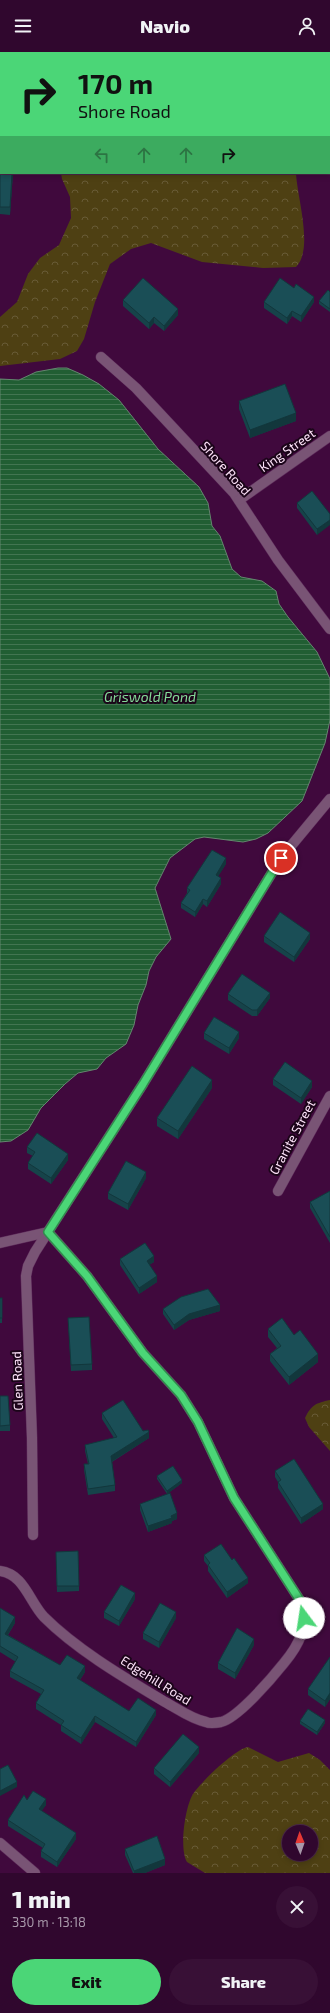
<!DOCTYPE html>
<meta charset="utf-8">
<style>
:root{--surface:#30072e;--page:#381036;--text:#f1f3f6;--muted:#a899aa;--line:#4b284a;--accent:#4bd677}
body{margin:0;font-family:"Exo 2",sans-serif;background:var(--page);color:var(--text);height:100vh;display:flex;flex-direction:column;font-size:15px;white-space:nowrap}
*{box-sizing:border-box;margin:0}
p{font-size:13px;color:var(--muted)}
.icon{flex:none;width:22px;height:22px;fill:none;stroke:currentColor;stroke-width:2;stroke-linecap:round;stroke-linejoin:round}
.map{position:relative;height:1821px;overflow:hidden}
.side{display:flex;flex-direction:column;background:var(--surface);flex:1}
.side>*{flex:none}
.hud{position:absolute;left:0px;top:0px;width:330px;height:122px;box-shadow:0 2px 6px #0003,0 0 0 1px var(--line);background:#4bd677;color:#111;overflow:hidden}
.needle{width:26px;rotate:358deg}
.buttons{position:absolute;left:282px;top:1773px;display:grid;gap:8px}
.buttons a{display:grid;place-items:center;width:36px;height:36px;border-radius:50%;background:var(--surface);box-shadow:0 2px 6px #0003,0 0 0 1px var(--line);font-size:20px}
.pin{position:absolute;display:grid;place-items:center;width:34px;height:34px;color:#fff;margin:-17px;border:2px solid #fff;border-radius:50%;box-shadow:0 1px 4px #0007}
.me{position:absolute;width:44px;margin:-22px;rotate:346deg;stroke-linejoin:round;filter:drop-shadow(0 0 3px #0008)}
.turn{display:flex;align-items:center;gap:14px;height:84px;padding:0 12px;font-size:18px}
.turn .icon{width:52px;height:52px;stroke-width:2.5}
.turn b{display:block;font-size:28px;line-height:34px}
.lanes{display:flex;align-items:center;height:38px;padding:0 12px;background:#0003;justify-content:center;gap:20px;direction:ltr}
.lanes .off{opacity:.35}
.round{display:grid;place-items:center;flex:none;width:42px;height:42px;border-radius:21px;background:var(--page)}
.head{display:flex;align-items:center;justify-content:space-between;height:68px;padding:0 12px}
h1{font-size:24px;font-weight:800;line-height:30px}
.button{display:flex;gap:8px;margin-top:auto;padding:8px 12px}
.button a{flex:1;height:46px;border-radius:24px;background:var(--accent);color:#111;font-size:16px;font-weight:800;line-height:46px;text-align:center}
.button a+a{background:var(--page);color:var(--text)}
header{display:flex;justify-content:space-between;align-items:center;height:52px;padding:0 12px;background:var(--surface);font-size:18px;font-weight:800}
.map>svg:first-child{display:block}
.forest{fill:url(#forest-crowns);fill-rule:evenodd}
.water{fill:url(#water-rules);stroke:#63866e}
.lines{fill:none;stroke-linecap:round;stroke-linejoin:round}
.minor-casing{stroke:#5e2c5b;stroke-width:11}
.minor{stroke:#795475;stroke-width:10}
.wall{fill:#16434a}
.shaded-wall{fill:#12373c}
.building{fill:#1a4e56;stroke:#12373c}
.route-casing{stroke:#318b4d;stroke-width:10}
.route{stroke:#4bd677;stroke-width:7}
.labels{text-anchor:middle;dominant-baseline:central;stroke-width:4;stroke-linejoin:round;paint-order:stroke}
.street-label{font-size:13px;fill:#fde2f9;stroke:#1b0519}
.water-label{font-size:14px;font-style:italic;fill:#85da99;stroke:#1b0519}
</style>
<header><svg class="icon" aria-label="menu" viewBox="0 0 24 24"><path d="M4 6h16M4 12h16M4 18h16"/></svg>Navio<svg class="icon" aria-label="person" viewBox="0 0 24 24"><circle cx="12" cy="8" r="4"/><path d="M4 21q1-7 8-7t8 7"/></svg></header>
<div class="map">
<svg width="330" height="1821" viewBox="0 0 330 1821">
<defs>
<pattern id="forest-crowns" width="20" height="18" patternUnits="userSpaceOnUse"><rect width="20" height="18" fill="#4e4013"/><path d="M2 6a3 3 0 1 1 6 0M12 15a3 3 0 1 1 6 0" fill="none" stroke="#685b36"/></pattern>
<pattern id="water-rules" width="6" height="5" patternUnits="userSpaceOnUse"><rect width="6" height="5" fill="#215e33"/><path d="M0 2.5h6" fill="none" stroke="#427551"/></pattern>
</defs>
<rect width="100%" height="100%" fill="#40093d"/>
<g class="forest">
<polygon points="58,0 330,0 330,52 329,54 329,1"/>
<path d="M61,121H296C297,145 314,197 296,215L263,216L202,210L151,191L131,197L110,212L95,250L84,287L77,299L60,307L0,314V265L17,250L28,222L40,206L59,193L71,166L70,145L62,127Z"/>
<path d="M330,1348V1399L309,1375L305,1366C311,1353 316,1351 330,1348Z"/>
<path d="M248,1695L278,1710L309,1701L320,1708L330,1718V1821H205L187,1810C179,1797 185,1755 193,1742C201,1730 235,1697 248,1695ZM289,1780H311V1802H289Z"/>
</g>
<polygon class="water" points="58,316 67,316 83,323 99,332 119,348 158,397 199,435 208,451 212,474 220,484 232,517 241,525 262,529 276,539 279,552 288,565 317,600 330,627 330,668 325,691 302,749 268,781 256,787 243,790 204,785 195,787 170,806 155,836 171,887 156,905 149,919 146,933 138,953 134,973 126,992 106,1006 97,1017 78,1021 65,1032 41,1056 28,1078 11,1089 0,1090 0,327 19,328 36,320"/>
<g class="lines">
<g class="minor-casing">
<g id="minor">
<polyline points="101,305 136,336 234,441 278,508 330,577"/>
<polyline points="239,448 330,384"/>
<polyline points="278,1139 330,1044"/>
<polyline points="0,1191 48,1180"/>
<polyline points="33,1483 32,1386 26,1224 28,1214 35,1200 143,1032 281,806 330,747"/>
<path d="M0,1519C24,1522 29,1549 44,1565C77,1598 125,1626 165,1650C178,1657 191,1667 206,1670C210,1672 216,1671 221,1670C238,1666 272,1626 284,1611C299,1593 309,1574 301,1550L234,1446L198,1370L181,1343L143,1301L87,1224L48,1180"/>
<polyline points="0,1791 35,1821"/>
</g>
</g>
<use href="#minor" class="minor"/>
</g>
<g class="wall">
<polygon points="0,85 13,121 10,163 0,162"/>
<polygon points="330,240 330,260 319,252 319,249"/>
<polygon points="123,248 178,263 164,279 154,271 149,277 123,254"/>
<polygon points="264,250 314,250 301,270 292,264 287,272 264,256"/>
<polygon points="239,349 296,369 250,386 239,357"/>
<polygon points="297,451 330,462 317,483 297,456"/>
<polygon points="226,812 218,824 221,832 207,855 203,852 195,865 181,856 181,851 187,841 187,836"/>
<polygon points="264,884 310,887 294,910 264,890"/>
<polygon points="228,942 270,946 257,964 252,964 228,948"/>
<polygon points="204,981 239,986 229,1002 204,987"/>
<polygon points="273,1027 312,1035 301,1052 273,1033"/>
<polygon points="212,1036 178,1087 157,1074 157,1066"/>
<polygon points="27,1095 68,1108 51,1132 28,1117 28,1111 33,1104 27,1101"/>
<polygon points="146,1126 128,1158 108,1147 108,1141"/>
<polygon points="330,1139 330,1191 310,1156 310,1150"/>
<polygon points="120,1207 154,1210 149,1213 157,1230 139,1242 120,1213"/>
<rect x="0" y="1246" width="2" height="25"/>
<polygon points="163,1257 220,1259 189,1268 174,1278 163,1262"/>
<polygon points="68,1266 92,1312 92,1318 71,1319"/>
<polygon points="268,1277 294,1283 318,1310 289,1333 270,1309 270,1302 277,1296 268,1285"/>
<polygon points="0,1344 10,1373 10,1379 0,1379"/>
<polygon points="102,1361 143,1379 149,1386 112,1410 115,1433 115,1439 88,1443 84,1418 84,1412 88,1412 85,1399 85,1393 114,1386 102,1367"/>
<polygon points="275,1419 323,1457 301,1472 278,1436 278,1430 275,1425"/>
<polygon points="157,1424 182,1431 167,1442 157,1427"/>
<polygon points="140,1452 177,1467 172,1469 172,1471 148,1480 140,1458"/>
<polygon points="56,1500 79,1534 79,1539 57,1540"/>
<polygon points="204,1503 248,1531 227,1546 208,1519 208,1514 204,1509"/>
<polygon points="135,1547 119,1574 104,1566 104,1560"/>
<polygon points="0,1556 15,1571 8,1583 60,1613 85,1620 80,1628 129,1659 156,1663 136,1695 95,1670 81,1692 61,1679 61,1673 36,1657 36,1651 41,1642 10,1625 10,1619 16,1610 0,1600"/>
<polygon points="176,1566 159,1596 143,1587 143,1581"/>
<polygon points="254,1593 235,1627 218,1617 218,1611"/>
<polygon points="330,1605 330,1647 325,1655 308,1643 308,1637"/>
<polygon points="300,1669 325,1671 317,1683 300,1672"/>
<polygon points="199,1701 170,1735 154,1722 154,1716"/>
<polygon points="27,1748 46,1753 41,1759 76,1787 57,1815 41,1805 41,1799 43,1796 8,1774 8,1768"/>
<polygon points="125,1797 165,1813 145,1821 133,1821 125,1803"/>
</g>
<g class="shaded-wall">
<polygon points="12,121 13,121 10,163 10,155"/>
<polygon points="314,245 314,250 301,270 301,264"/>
<polygon points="178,257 178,263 164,279 164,274"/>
<polygon points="292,259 292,264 287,272 287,266"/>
<polygon points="154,265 154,271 149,277 149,271"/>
<polygon points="296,361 296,369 250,386 250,378"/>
<polygon points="330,468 330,473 317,483 317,477"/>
<polygon points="226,806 226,812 216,828 216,823"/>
<polygon points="221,826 221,832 207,855 207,849"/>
<polygon points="203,847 203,852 195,865 195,860"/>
<polygon points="310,881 310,887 294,910 294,905"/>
<polygon points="270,941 270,946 257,964 257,958"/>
<polygon points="239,980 239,986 229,1002 229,996"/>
<polygon points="212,1028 212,1036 178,1087 178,1079"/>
<polygon points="312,1029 312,1035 301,1052 301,1046"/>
<polygon points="68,1102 68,1108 51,1132 51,1126"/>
<polygon points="146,1120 146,1126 128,1158 128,1152"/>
<polygon points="154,1204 154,1210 147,1214 147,1209"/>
<polygon points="157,1224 157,1230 139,1242 139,1236"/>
<polygon points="220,1253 220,1259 189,1268 174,1278 174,1273 189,1262"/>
<polygon points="318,1302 318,1310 289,1333 289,1325"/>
<polygon points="149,1380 149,1386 111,1410 111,1404"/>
<polygon points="182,1428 182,1431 167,1442 167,1439"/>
<polygon points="323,1452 323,1457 301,1472 301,1466"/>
<polygon points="177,1461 177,1467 172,1469 172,1471 148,1480 148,1474"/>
<polygon points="248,1526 248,1531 227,1546 227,1540"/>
<polygon points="135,1541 135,1547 119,1574 119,1569"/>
<polygon points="176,1560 176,1566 159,1596 159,1590"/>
<polygon points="15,1565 15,1571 5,1587 5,1582"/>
<polygon points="254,1587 254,1593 235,1627 235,1621"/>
<polygon points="85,1614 85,1620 77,1632 77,1626"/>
<polygon points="330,1641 330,1647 325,1655 325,1649"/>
<polygon points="156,1658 156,1663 136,1695 136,1690"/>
<polygon points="95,1664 95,1670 81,1692 81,1686"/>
<polygon points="325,1668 325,1671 317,1683 317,1680"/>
<polygon points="199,1695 199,1701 170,1735 170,1730"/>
<polygon points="17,1730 17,1735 0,1744 0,1739"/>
<polygon points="46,1747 46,1753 39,1763 39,1757"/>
<polygon points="76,1781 76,1787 57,1815 57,1810"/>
<polygon points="165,1807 165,1813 145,1821 134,1821 134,1819"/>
</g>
<g class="building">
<rect x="3" y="0" width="26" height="1"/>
<polygon points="0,85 1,85 1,121 12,121 10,155 0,155"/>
<polygon points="143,226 178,257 164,274 154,265 149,271 123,248"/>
<polygon points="280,226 294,236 296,232 314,245 301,264 292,259 287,266 264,250"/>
<polygon points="328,238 330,240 330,257 319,249"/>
<polygon points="285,332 296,361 250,378 239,349"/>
<polygon points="312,439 330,462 330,468 317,477 297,451"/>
<polygon points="212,798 226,806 216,823 221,826 207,849 203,847 195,860 181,851 190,838 187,836"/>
<polygon points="280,860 310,881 294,905 264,884"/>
<polygon points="242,922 270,941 257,958 252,958 228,942"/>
<polygon points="214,965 239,980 229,996 204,981"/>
<polygon points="285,1010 312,1029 301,1046 273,1027"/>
<polygon points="192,1014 212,1028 178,1079 157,1066"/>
<polygon points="37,1081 68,1102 51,1126 28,1111 35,1100 27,1095"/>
<polygon points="126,1109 146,1120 128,1152 108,1141"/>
<polygon points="330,1139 330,1185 310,1150"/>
<polygon points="145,1191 154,1204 147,1209 157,1224 139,1236 120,1207"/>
<polygon points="208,1237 220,1253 189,1262 174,1273 163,1257 181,1245"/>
<rect x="0" y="1246" width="2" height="20"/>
<polygon points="89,1265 92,1312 71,1313 68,1266"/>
<polygon points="282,1266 294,1283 300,1278 318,1302 289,1325 270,1302 281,1294 268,1277"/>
<polygon points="0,1344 8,1344 10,1373 0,1374"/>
<polygon points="123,1348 143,1379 148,1378 149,1380 111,1404 115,1433 88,1437 84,1412 89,1412 85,1393 117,1385 102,1361"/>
<polygon points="294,1407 323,1452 301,1466 278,1430 281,1428 275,1419"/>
<polygon points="173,1414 182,1428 167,1439 157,1424"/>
<polygon points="170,1441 177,1461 171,1464 172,1466 148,1474 140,1452"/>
<polygon points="221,1492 232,1508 234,1506 248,1526 227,1540 208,1513 210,1511 204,1503"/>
<polygon points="78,1499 79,1534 57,1534 56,1500"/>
<polygon points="121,1533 135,1541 119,1569 104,1560"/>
<polygon points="160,1551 176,1560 159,1590 143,1581"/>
<polygon points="0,1556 15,1565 5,1582 60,1613 67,1603 85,1614 77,1626 129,1659 138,1646 156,1658 136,1690 95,1664 81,1686 61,1673 64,1669 36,1651 44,1638 10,1619 18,1605 0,1594"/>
<polygon points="237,1576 254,1587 235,1621 218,1611"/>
<polygon points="330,1605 330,1641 325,1649 308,1637"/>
<polygon points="308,1657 325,1668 317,1680 300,1669"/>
<polygon points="183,1682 199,1695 170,1730 154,1716"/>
<polygon points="8,1713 17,1730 0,1739 0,1717"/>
<polygon points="33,1739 46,1747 39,1757 76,1781 57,1810 41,1799 45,1792 8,1768 24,1743 27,1748"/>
<polygon points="157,1784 165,1807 134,1819 125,1797"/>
</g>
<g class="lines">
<g class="route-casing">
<polyline id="route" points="281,806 143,1032 48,1180 87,1224 143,1301 181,1343 198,1370 234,1446 301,1550 304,1566"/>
</g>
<use href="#route" class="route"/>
</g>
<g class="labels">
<g class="street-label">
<text transform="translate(287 398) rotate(-35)">King Street</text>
<text transform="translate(226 416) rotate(48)">Shore Road</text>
<text transform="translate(292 1085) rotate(-62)">Granite Street</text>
<text transform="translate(17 1329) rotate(-92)">Glen Road</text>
<text transform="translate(156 1628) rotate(32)">Edgehill Road</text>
</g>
<g class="water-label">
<text x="150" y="644">Griswold Pond</text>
</g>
</g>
</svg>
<div class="buttons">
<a><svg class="needle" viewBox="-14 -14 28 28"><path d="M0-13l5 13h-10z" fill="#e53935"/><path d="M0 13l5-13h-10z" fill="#a899aa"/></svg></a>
</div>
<div class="pin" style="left:281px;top:806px;background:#d93025"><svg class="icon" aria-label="arrive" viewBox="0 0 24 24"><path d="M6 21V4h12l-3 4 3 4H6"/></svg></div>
<svg class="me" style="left:304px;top:1566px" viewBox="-20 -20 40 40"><circle r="19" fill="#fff"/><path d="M0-13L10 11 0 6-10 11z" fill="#4bd677"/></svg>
<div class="hud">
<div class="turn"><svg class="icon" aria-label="right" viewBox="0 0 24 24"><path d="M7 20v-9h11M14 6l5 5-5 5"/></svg><div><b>170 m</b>Shore Road</div></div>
<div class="lanes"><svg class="icon off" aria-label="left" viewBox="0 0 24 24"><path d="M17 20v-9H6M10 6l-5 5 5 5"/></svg><svg class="icon off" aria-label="ahead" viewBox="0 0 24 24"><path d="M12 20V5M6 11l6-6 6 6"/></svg><svg class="icon off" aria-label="ahead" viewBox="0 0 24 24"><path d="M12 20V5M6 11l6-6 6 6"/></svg><svg class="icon" aria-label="right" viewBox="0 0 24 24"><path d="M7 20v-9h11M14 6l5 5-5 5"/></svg></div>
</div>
</div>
<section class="side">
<div class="head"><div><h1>1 min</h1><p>330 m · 13:18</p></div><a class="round"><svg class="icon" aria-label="close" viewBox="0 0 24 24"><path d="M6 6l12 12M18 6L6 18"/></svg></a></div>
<div class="button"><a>Exit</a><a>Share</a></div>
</section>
